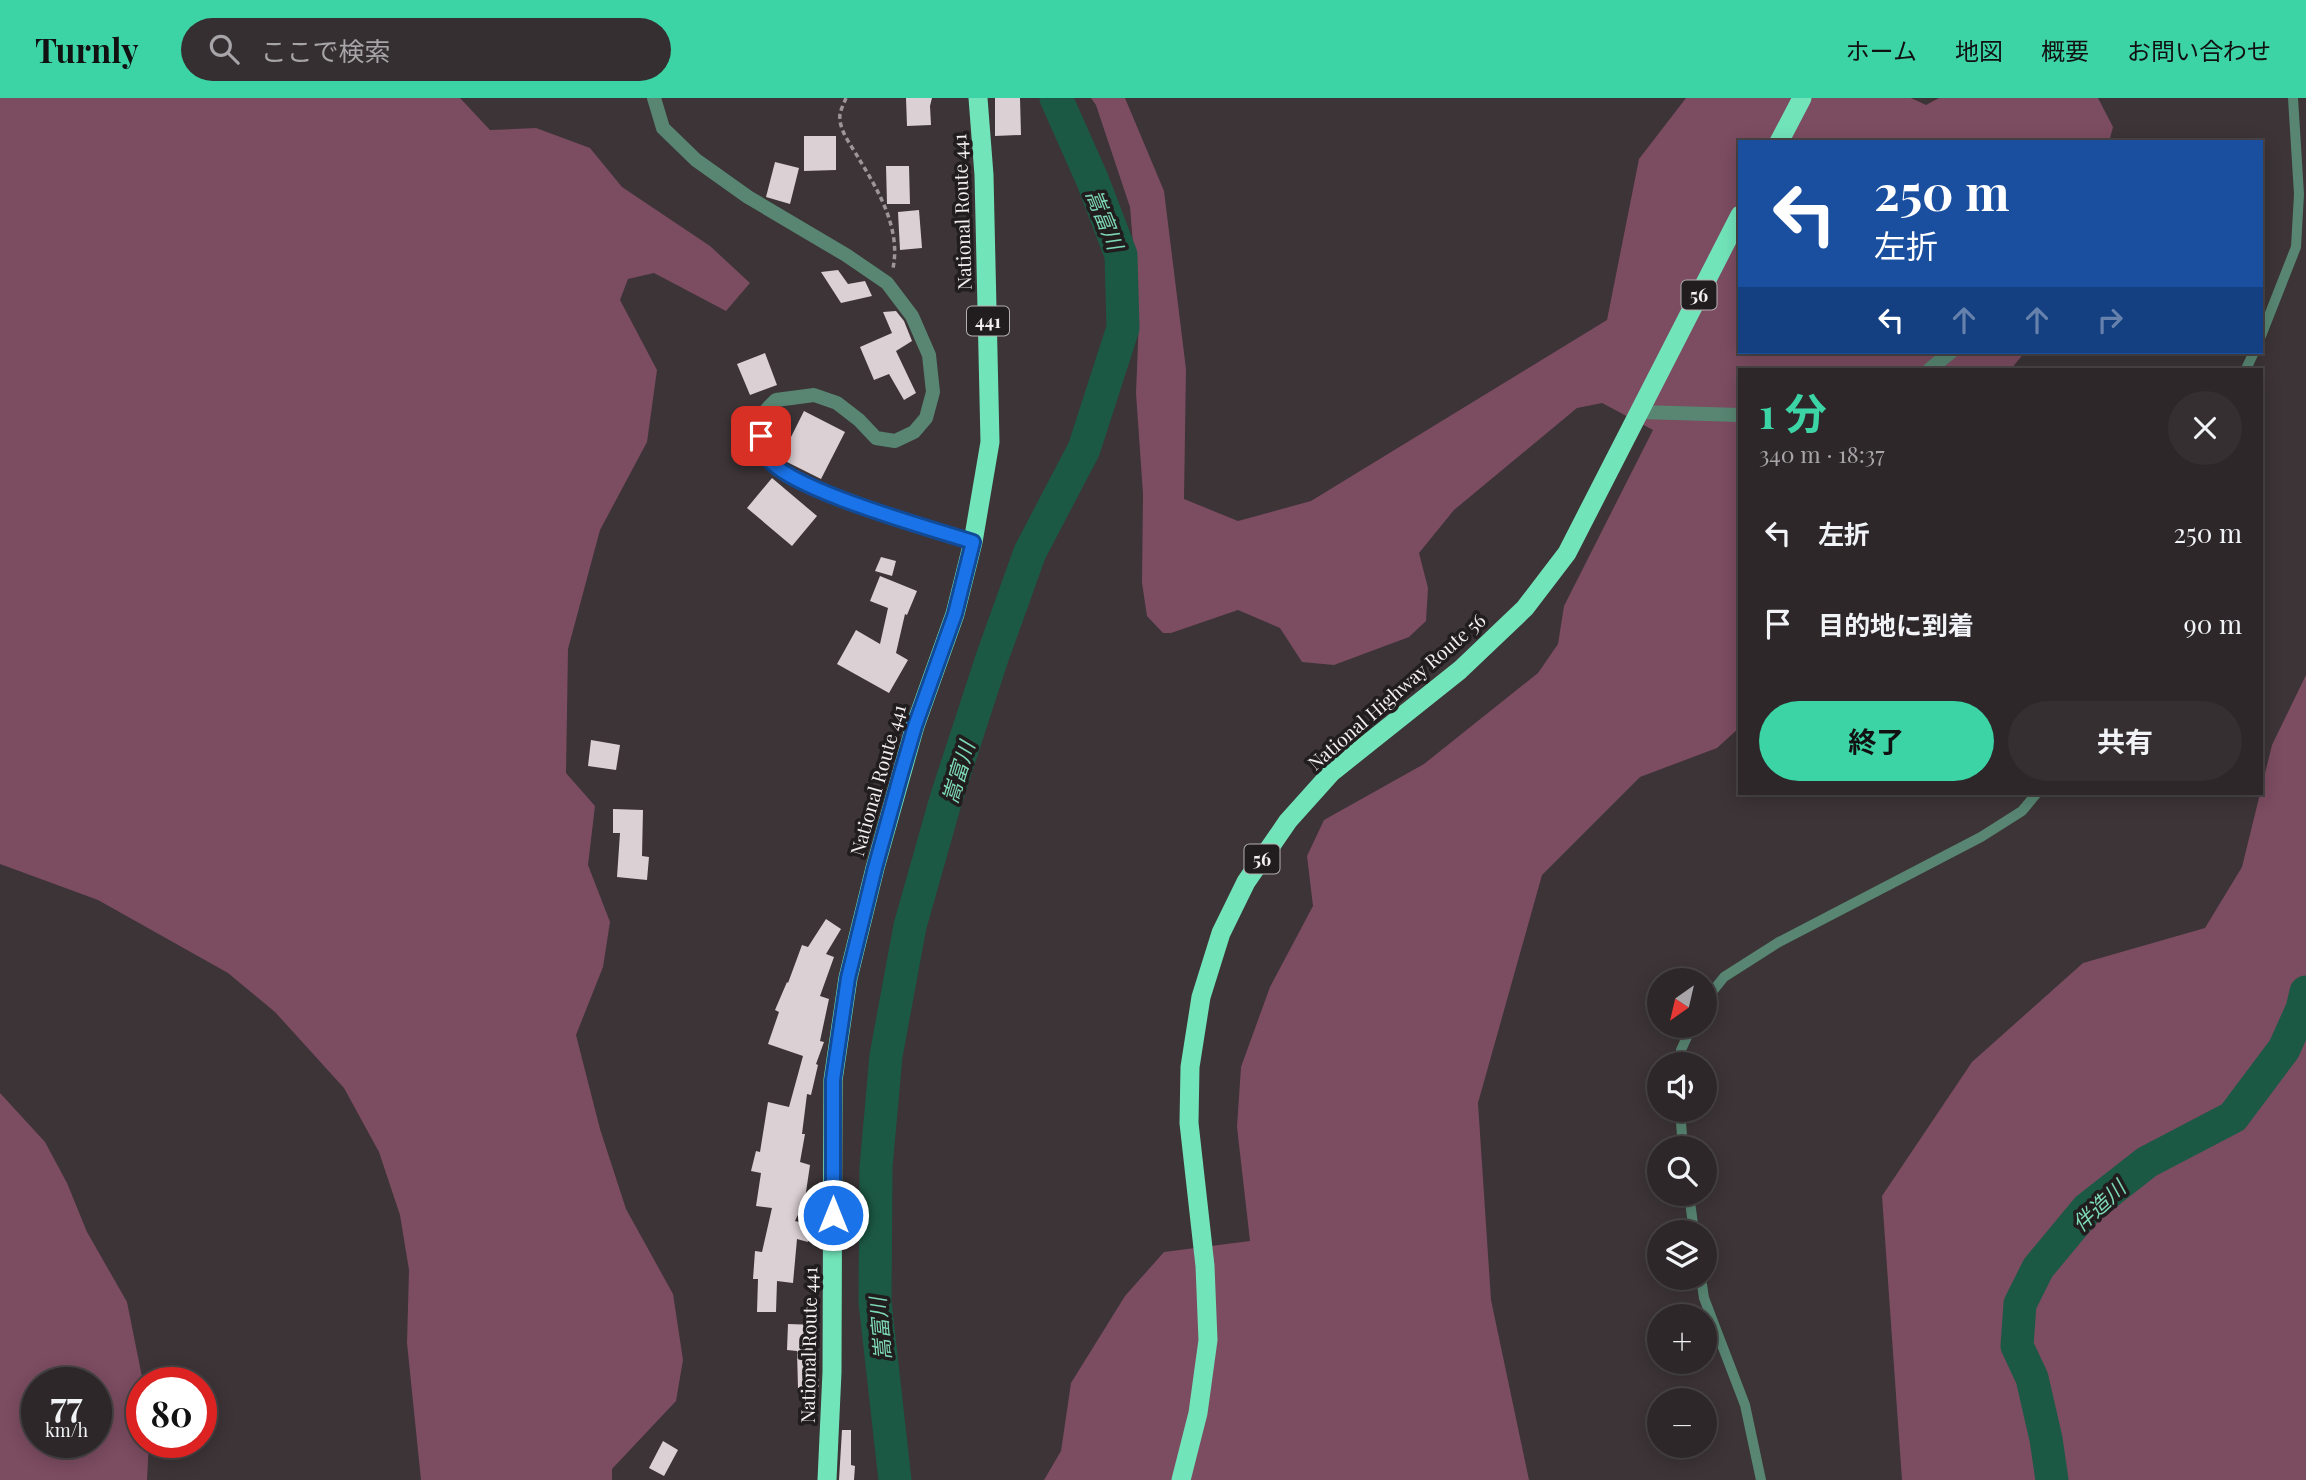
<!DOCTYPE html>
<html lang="ja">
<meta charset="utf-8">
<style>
:root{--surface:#2d2729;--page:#352f31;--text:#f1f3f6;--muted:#a7a5a8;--line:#484446;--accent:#3cd4a4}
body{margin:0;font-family:"Playfair Display","Noto Sans JP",serif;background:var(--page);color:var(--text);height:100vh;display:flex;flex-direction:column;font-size:26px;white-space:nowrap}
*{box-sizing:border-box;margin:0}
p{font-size:23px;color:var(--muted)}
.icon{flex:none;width:38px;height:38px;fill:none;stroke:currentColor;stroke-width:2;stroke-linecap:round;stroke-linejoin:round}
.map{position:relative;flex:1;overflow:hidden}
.side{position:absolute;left:1738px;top:270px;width:525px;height:427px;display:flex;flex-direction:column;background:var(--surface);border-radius:0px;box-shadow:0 4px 18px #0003,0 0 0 2px var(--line)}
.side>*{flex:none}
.guide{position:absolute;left:1738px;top:42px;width:525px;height:214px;border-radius:0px;box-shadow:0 4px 18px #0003,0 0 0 2px var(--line);background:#1a4fa0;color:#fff;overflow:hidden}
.needle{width:46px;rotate:214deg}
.tools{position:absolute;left:1647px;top:870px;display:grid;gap:14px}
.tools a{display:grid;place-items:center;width:70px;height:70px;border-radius:50%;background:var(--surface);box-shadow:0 4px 18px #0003,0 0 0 2px var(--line);font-size:35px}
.speed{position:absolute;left:21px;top:1269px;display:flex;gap:14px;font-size:35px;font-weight:700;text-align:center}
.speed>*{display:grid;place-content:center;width:91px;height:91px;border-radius:50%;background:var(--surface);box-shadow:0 4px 18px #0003,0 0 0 2px var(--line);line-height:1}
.speed small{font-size:18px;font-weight:400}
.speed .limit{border:10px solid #d22;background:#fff;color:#111}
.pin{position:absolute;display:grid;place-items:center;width:60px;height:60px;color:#fff;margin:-30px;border-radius:14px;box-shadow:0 4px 10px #0006}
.me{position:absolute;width:77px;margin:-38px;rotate:0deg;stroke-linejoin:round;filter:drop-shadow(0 0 5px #0008)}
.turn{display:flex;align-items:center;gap:24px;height:147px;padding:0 21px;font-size:32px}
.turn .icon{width:91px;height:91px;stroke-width:2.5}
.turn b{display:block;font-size:49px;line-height:60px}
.lanes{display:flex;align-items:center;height:66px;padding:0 21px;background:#0003;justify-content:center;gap:35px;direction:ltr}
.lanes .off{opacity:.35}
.round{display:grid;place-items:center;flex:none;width:74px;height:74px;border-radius:37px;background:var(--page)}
.head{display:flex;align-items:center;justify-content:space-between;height:119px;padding:0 21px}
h1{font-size:42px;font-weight:700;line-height:52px;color:var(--accent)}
.button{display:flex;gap:14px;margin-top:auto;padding:14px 21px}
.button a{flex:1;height:80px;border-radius:42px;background:var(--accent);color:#111;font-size:28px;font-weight:700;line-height:80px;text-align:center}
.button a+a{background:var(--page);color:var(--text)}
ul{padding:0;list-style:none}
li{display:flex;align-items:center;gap:21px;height:91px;padding:0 21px}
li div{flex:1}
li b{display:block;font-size:26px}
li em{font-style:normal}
header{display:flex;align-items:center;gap:42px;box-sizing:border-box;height:98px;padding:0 35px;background:var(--accent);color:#111}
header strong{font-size:33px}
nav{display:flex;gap:38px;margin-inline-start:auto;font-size:24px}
.search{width:490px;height:63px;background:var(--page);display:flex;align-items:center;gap:18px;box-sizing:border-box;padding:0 24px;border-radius:38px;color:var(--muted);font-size:26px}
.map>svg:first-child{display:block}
.forest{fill:#7c4c61;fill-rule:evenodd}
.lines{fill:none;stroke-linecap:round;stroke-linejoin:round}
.river{stroke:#1c5944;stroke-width:33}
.building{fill:#dbd0d4}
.path{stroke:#9d9699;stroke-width:3.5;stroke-dasharray:5 3.5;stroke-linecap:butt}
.service{stroke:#588673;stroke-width:10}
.minor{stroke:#588673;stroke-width:14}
.trunk{stroke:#72e4ba;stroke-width:19}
.route-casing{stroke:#114b97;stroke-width:18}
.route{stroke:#1a73e8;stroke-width:12}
.labels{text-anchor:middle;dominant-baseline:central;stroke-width:7;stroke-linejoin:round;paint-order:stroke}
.shield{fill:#211d1e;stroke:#b4afb1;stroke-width:2}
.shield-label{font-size:18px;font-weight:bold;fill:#f3eef0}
.street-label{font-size:19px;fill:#f3eef0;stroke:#211d1e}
.water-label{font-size:21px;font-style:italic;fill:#7dd8b5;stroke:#211d1e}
</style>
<header>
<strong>Turnly</strong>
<div class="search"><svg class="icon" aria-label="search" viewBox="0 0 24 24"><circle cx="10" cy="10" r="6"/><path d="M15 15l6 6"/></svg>ここで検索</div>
<nav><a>ホーム</a><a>地図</a><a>概要</a><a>お問い合わせ</a></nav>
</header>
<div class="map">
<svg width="2306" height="1382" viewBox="0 0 2306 1382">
<rect width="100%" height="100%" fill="#3c3437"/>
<g class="forest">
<polygon points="0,0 460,0 490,32 536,30 590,50 622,89 710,148 750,185 726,213 654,175 628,181 620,202 657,272 647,344 600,432 568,551 566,675 595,708 588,767 610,824 603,869 576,937 600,1031 626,1111 673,1196 683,1262 676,1303 612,1371 612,1382 421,1382 407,1245 409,1172 400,1117 379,1054 344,990 275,914 228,875 98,802 0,766"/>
<polygon points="1091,0 1125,0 1164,93 1186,271 1184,401 1238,423 1311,403 1607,222 1639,61 1686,0 1911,0 1926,7 1939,0 2098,0 2113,29 2109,44 1740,44 1740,254 2025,254 2011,271 1740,271 1739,630 1717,650 1640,679 1542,777 1478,1005 1491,1202 1529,1382 1044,1382 1061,1353 1071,1285 1125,1198 1164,1154 1250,1143 1237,1029 1241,969 1270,889 1313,808 1307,758 1324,722 1424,666 1538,575 1558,546 1564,508 1653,332 1602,305 1577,310 1454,412 1419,455 1428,490 1426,523 1409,539 1334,567 1302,564 1280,530 1238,512 1171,535 1163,535 1147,518 1142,485 1143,396 1136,295 1139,221 1130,109 1096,7"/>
<polygon points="2306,577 2306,1382 1902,1382 1882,1098 1972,964 2083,865 2205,830 2242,769 2272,647"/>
<path d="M0,995L45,1044L67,1085L87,1134L127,1204L143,1284H142V1344H149L147,1382H0ZM37,1284H96V1344H37Z"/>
</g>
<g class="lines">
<g class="river">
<polyline points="895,1382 875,1204 876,1069 886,958 910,828 946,701 992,560 1030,454 1084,351 1123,230 1121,157 1092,81 1056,0"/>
<polyline points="2052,1382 2046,1341 2032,1280 2017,1248 2020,1206 2038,1170 2087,1111 2147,1064 2233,1019 2284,951 2302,911 2306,894"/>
</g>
</g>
<g class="building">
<polygon points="906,0 932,0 930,8 931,27 907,28"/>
<polygon points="995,0 1020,0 1021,37 995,38"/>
<polygon points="804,38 836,38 836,72 804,73"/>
<polygon points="775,64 799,70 790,106 766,99"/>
<polygon points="886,68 909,68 910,106 887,106"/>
<polygon points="919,112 922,150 900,152 898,114"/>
<polygon points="838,172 848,186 865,183 872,198 841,205 821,174"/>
<polygon points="896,213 904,223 912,243 896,253 916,295 904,302 889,276 874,282 860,249 892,235 883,214"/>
<polygon points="765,255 777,287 750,297 737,266"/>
<polygon points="804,313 845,334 821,381 787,364 781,359"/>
<polygon points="772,380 817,418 792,448 747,410"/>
<polygon points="881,459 896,463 892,478 875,473"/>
<polygon points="880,478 917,493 907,517 905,516 896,555 908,562 889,595 837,566 856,532 880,546 888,510 870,503"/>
<polygon points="591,642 620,647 616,672 588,668"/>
<polygon points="613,711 643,712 642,758 649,759 647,782 617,779 620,735 613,735"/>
<polygon points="826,821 841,831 826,856 834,859 820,898 829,901 820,943 824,944 816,966 818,967 811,997 807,996 802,1036 805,1036 800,1064 810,1067 805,1101 795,1123 812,1127 808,1144 797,1141 793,1185 777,1183 776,1214 757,1214 758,1181 753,1181 755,1153 762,1154 772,1110 756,1108 761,1075 751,1073 756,1053 760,1054 768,1004 789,1009 803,958 768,946 779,914 775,912 787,884 788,885 802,847 808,849"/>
<polygon points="788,1226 818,1227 819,1289 798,1290 797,1253 787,1252"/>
<polygon points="842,1332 851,1332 851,1367 855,1368 854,1382 839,1382"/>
<polygon points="663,1343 678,1352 664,1378 649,1370"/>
</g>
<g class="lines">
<path class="path" d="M846,0C844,5 841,11 840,16C838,32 852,48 859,61C879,93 901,132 893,170"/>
<g class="service">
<polyline points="2261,238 2296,149 2299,96 2293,0"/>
<polyline points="2246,271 2254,254"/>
<polyline points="1704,904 1724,879 1779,844 1981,739 2022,713 2037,695"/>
<polyline points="1681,966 1681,952 1692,928"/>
<polyline points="1680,1012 1683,1050"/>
<polyline points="1689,1096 1694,1134"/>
<polyline points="1701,1180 1704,1200 1745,1307 1761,1382"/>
</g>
<g class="minor">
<path d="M654,0L663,30L696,62L748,99L846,157L887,185L912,218L929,257L933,294L926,320L914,334L895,343L876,340L859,322L837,305L814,297L776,302C773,305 767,310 765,314C759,326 760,351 769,361C797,396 926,429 973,444"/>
<polyline points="1930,271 1951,254"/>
<polyline points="1640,314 1740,317"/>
</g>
<g class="trunk">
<polyline points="1779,44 1802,0"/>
<polyline points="827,1382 832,1274 833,982 848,880 875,770 915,628 955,516 973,444 990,344 984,77 978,0"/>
<polyline points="1181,1382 1198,1315 1208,1242 1205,1168 1189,1025 1190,969 1201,899 1221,835 1246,784 1288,723 1332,674 1460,572 1525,510 1567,455 1740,117"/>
</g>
</g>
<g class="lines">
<g class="route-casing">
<path id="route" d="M761,338C763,344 764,354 767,359C786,391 933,431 973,444L955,516L915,628L901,676L875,770L848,880L833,982V1117"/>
</g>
<use href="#route" class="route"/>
</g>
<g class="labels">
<g class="shield">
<rect x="1681.5" y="182.5" width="35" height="29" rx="5"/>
<rect x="967" y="208.5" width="42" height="29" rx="5"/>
<rect x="1244.5" y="746.5" width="35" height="29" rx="5"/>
</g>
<g class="shield-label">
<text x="1699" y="197">56</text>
<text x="988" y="223">441</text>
<text x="1262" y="761">56</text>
</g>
<g class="street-label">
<text transform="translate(961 114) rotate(-92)">National Route 441</text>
<text transform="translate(1396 593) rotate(-41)">National Highway Route 56</text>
<text transform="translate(877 682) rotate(-74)">National Route 441</text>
<text transform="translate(808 1247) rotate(-89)">National Route 441</text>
</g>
<g class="water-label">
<text transform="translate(1106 121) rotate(68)">嵩富川</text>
<text transform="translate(957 674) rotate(-73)">嵩富川</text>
<text transform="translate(2098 1107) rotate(-43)">伴造川</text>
<text transform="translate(879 1231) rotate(-95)">嵩富川</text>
</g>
</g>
</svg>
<div class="tools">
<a><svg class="needle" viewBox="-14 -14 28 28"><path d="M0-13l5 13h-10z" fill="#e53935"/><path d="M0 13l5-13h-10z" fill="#a7a5a8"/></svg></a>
<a><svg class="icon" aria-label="sound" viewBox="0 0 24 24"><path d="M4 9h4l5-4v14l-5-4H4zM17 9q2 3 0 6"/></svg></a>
<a><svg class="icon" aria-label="search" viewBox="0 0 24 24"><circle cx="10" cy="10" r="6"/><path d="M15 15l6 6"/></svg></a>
<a><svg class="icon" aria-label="layers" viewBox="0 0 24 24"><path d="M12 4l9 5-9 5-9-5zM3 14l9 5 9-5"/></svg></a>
<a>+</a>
<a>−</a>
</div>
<div class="speed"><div>77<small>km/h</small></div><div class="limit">80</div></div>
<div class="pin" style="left:761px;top:338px;background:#d93025"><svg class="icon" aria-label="arrive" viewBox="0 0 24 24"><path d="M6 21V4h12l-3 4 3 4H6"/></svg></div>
<svg class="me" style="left:833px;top:1117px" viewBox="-20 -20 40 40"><circle r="17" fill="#1a73e8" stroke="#fff" stroke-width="3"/><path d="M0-11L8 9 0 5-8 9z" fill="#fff"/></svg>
<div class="guide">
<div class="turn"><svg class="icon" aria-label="left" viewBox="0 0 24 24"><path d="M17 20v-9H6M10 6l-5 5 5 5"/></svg><div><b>250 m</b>左折</div></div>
<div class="lanes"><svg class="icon" aria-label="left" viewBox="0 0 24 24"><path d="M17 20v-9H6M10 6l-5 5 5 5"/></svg><svg class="icon off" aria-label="ahead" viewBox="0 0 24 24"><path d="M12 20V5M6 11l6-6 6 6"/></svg><svg class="icon off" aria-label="ahead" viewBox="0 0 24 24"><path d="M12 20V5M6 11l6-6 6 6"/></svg><svg class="icon off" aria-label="right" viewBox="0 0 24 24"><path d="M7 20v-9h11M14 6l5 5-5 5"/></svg></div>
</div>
<section class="side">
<div class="head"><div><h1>1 分</h1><p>340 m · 18:37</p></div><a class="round"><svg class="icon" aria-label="close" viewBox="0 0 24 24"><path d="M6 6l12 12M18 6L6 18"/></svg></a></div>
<ul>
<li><svg class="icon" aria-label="left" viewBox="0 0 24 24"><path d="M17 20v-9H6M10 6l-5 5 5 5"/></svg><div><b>左折</b></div><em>250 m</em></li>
<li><svg class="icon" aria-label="arrive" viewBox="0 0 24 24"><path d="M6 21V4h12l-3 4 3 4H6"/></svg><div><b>目的地に到着</b></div><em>90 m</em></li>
</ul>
<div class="button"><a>終了</a><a>共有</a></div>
</section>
</div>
